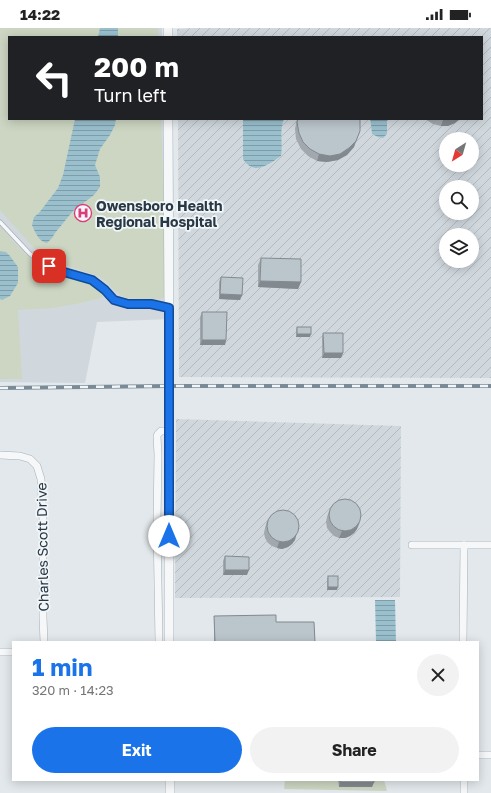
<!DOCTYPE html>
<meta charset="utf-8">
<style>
:root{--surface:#fff;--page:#f2f2f2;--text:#222;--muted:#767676;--accent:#1a73e8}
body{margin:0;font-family:"Golos Text",sans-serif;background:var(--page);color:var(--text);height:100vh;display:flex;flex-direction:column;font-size:15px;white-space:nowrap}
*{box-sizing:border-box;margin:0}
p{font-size:13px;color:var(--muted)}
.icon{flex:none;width:22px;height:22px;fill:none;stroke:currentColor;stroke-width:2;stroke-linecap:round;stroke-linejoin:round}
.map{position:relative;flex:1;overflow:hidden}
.drawer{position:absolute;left:12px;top:613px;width:467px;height:140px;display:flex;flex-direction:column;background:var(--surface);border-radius:0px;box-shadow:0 2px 10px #0003}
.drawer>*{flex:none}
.banner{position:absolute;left:8px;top:8px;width:475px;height:84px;border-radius:0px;box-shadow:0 2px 10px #0003;background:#202124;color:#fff;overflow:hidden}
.needle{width:26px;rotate:217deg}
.fabs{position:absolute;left:439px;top:104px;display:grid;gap:8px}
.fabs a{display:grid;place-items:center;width:40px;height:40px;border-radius:50%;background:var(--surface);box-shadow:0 2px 10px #0003;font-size:20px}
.pin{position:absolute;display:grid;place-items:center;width:34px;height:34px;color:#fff;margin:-17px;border-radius:8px;box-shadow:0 2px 6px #0006}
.me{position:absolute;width:44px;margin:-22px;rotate:0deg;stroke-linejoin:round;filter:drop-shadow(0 0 3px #0008)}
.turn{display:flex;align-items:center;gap:14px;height:84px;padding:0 20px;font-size:18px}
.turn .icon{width:52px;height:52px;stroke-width:2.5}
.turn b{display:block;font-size:28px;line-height:34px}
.round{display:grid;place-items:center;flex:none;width:42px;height:42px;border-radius:21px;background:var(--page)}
.overview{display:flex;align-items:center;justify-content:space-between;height:68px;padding:0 20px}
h1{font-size:24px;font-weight:700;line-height:30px;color:var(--accent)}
.primary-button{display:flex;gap:8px;margin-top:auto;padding:8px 20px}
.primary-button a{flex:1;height:46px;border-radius:24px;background:var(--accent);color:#fff;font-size:16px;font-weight:700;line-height:46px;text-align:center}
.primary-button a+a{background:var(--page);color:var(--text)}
.status{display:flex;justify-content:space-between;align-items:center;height:28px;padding:0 20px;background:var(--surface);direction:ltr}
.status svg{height:11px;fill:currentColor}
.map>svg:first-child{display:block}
.built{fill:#d0d8de}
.industrial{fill:url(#industrial-furrows);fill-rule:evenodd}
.green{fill:#ccd6c2}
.water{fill:url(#water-rules)}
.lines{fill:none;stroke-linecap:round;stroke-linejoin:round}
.service-casing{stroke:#a6b0b6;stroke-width:5}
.minor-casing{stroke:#a6b0b6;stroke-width:8}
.tertiary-casing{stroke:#a6b0b6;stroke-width:10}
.service{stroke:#f5f7f9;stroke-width:3.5}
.minor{stroke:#f5f7f9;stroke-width:7}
.tertiary{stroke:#f5f7f9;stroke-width:9}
.rail-casing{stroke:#7a8b97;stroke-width:4}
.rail{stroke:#f2f6f8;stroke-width:2.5;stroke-dasharray:8;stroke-linecap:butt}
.wall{fill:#a1a9af}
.shaded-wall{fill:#838a8f}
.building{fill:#bbc5cc;stroke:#838a8f}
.route-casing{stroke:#114b97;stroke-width:10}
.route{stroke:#1a73e8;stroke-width:7}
.labels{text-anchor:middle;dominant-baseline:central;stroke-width:3.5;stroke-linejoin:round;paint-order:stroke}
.poi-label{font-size:14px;font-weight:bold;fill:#283945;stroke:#f2f6f8;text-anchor:start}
.street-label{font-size:14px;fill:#283945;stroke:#f2f6f8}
</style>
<div class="status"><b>14:22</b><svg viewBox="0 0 49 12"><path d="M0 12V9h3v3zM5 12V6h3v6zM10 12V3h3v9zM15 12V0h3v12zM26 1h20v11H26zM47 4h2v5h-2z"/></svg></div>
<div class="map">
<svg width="491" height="765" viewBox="0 0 491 765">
<defs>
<pattern id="industrial-furrows" width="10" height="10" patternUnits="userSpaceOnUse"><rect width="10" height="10" fill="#d0d8de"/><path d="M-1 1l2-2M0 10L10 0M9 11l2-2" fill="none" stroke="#b3bac0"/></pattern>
<pattern id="water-rules" width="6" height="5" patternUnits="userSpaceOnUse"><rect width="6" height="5" fill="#9ac0ce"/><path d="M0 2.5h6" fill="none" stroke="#7e9da9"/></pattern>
</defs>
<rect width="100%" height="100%" fill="#e2e8eb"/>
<polygon class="built" points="0,0 162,0 162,9 9,9 9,91 164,91 169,291 97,294 85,355 0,354"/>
<g class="industrial">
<path d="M194,0H491V350L179,349L178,91H482V9H177V1ZM446,111H472V137H446ZM446,159H472V185H446ZM446,207H472V233H446Z"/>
<polygon points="176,391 401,398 400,569 175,570"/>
</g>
<g class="green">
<polygon points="0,0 158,0 158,9 9,9 9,91 161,91 167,265 166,269 160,271 154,272 127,270 122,268 112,260 106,253 98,248 50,232 35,221 0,182"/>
<path d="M0,199C17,217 33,238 57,246C69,251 100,253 104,266L101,270L76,276L52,280L18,282L22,351H0V271L2,272L10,228L6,224L0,223Z"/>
<polygon points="285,752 384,752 387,763 284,761"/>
</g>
<g class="water">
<polygon points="100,0 118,0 118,9 98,9"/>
<path d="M75,91H116L115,97L110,107L100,121L95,137L100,149V159L94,167L73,183L55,205L52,210L47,215C39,214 35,204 32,197L34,189L39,185L58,160L63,147Z"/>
<path d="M243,91H284C279,102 283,116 281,128C268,137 254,148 243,131Z"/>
<polygon points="370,91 387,91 387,106 383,110 378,109 372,106 371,96"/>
<polygon points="0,223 6,224 10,228 18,239 18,255 10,268 2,272 0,271"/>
<polygon points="375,572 395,572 396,614 376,614"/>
</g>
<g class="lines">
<g class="service-casing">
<polyline id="service" points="0,194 30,226 41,234 57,243 93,252 105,262 114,272 128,276 151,276 168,280"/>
</g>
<g class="minor-casing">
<g id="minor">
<polyline points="0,427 20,428 30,431 37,438 41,451 43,492 43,589 44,614"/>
<polyline points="412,517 491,517"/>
<polyline points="159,614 157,496 158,427 157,408 158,406 161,403 169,403"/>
<polyline points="463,614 464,517"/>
<polyline points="0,624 13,624"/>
<polyline points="478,727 491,727"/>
<polyline points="464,765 464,752"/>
</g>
</g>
<g class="tertiary-casing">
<g id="tertiary">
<polyline points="168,0 168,9"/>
<polyline points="168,91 169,291 169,614"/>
<polyline points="170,752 170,765"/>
</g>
</g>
<use href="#service" class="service"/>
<use href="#minor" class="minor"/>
<use href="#tertiary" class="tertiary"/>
<g class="rail-casing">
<polyline id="rail" points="0,360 169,358 491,358"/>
</g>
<use href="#rail" class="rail"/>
</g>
<g class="wall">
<polygon points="297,91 360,91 354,119 347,127 338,132 327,134 317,133 308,128 301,121 296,111 295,101"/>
<polygon points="425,91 460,91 455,95 448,98 441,98 433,96"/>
<polygon points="261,230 301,254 298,261 258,259 258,237"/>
<polygon points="221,249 242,267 240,272 219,271 219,254"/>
<polygon points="202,284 226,312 225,317 200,317 200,289"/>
<polygon points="297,299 310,309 296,309 296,302"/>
<polygon points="323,305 343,325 341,330 322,330 322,310"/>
<polygon points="329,483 357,501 354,505 350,508 345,510 339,510 334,508 330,504 327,500 326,494 327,489"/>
<polygon points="267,493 295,512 292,516 288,519 282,521 277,520 272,518 268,515 265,510 264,505 265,500"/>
<polygon points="225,528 247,547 223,547 223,533"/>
<polygon points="328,548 337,562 327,562 327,551"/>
<polygon points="214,588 276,594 315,614 214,614"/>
<polygon points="338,752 374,752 374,754 372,759 339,759"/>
</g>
<g class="shaded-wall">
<polygon points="450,91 460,91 455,95 448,98 441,98 443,92"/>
<polygon points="360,103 354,119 347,127 338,132 327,134 317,133 319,126"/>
<polygon points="260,253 301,254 298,261 258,259"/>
<polygon points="220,266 242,267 240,272 219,271"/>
<polygon points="297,306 311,306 310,309 296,309"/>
<polygon points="202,312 226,312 225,317 200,317"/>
<polygon points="324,325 343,325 341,330 322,330"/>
<polygon points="360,494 357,501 354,505 350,508 345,510 339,510 342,503"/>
<polygon points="297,505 295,512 292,516 288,519 282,521 277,520 279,514"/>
<polygon points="225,542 249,542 247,547 223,547"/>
<polygon points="328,559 338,559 337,562 327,562"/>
<polygon points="340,754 374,754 372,759 339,759"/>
</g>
<g class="building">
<polygon points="298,91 360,91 360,103 356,113 349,120 340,126 330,128 319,126 310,121 303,114 299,105 297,94"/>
<polygon points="261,230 301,231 301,254 260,253"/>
<polygon points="221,249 243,250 242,267 220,266"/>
<polygon points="202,284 227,284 226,312 202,312"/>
<rect x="297" y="299" width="14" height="7"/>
<polygon points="323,305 343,305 343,325 324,325"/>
<circle cx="345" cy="487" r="16"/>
<circle cx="283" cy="498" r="16"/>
<polygon points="225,528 249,529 249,542 225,542"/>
<rect x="328" y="548" width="10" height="11"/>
<polygon points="276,587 276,594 314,594 315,614 215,614 214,588"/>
<rect x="340" y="752" width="34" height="2"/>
</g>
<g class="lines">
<g class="route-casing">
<polyline id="route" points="49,238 57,242 92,252 105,262 114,272 128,276 151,276 169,280 169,508"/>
</g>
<use href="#route" class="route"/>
</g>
<defs>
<g id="hospital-ring" transform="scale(0.9)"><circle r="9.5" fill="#f2f6f8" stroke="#db3d79" stroke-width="1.5"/><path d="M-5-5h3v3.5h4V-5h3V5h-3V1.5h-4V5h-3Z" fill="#db3d79"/></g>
</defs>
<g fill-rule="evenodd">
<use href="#hospital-ring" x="83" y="185"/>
</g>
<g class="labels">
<g class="poi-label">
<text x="96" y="177">Owensboro Health<tspan x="96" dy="16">Regional Hospital</tspan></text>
</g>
<g class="street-label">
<text transform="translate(42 519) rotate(-91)">Charles Scott Drive</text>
</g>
</g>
</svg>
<div class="fabs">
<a><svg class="needle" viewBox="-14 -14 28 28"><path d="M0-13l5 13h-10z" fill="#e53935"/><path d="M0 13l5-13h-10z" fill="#767676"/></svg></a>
<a><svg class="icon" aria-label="search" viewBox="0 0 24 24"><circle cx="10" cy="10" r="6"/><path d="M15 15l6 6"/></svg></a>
<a><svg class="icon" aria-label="layers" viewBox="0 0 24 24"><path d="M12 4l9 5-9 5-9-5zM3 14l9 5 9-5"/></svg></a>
</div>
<div class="pin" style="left:49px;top:238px;background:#d93025"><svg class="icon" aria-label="arrive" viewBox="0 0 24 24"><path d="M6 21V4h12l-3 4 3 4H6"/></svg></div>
<svg class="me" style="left:169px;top:508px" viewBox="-20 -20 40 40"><circle r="19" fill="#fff"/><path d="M0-13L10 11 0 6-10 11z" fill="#1a73e8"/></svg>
<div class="banner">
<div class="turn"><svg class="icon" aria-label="left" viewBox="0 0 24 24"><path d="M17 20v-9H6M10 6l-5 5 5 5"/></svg><div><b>200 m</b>Turn left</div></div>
</div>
<section class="drawer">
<div class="overview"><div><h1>1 min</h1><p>320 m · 14:23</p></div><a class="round"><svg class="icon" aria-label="close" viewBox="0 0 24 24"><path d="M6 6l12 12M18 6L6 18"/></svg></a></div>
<div class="primary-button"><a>Exit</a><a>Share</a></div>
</section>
</div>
